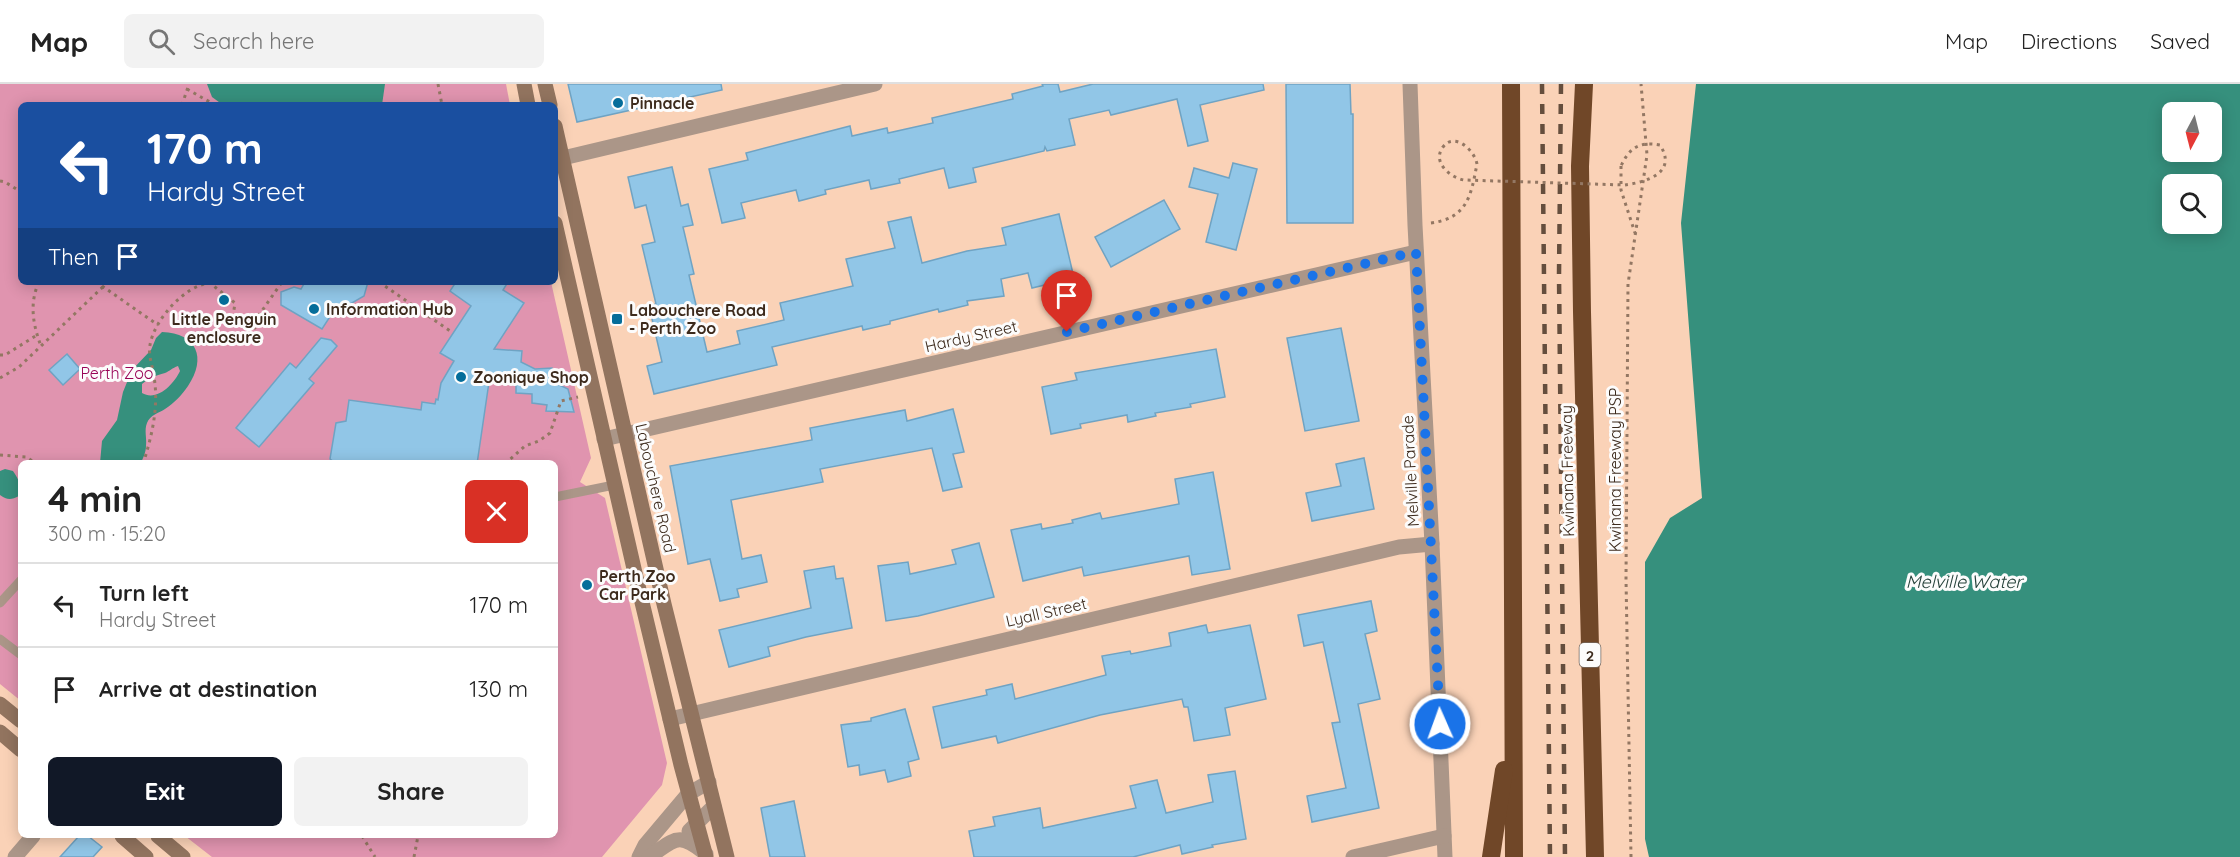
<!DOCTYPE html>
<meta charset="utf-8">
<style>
:root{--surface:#fff;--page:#f2f2f2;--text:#222;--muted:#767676;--line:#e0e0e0;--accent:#111827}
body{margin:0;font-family:Quicksand,sans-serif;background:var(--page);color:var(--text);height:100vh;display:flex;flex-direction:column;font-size:22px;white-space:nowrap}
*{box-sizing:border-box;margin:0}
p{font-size:20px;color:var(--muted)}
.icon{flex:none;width:33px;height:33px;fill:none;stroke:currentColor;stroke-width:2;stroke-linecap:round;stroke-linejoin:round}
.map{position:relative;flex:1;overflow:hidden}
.details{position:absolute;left:18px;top:376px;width:540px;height:378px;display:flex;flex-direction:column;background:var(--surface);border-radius:9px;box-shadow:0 3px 15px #0003}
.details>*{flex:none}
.guide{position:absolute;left:18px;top:18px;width:540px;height:183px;border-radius:9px;box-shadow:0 3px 15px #0003;background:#1a4fa0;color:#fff;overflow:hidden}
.needle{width:39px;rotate:187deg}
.fabs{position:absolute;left:2162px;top:18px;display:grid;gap:12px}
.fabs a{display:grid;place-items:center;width:60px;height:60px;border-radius:9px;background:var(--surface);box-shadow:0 3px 15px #0003;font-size:30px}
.pin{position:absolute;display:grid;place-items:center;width:51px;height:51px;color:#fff;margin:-62px -26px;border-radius:50% 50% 50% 0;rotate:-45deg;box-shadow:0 0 6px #0007}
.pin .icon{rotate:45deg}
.me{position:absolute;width:66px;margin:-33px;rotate:358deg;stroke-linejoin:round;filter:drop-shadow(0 0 4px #0008)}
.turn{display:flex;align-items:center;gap:21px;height:126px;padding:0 30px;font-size:27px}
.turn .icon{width:78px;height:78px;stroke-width:2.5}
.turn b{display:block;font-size:42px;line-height:51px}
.then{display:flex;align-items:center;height:57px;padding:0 30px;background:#0003;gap:12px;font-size:22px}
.round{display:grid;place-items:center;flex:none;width:63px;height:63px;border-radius:9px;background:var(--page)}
.head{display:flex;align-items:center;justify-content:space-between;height:102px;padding:0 30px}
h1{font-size:36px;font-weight:800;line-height:45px}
.action{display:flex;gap:12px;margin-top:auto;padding:12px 30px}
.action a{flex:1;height:69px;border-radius:9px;background:var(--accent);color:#fff;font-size:24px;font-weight:800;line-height:69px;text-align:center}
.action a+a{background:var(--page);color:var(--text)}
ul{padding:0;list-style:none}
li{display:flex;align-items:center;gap:18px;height:84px;padding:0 30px;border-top:2px solid var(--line)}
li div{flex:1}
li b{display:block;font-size:22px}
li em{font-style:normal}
header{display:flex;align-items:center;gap:36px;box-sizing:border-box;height:84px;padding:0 30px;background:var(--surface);border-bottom:2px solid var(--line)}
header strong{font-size:28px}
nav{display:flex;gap:33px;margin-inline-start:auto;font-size:21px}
.search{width:420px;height:54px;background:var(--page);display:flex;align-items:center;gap:15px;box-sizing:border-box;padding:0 21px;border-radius:9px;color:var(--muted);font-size:22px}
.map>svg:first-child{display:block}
.green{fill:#e094af}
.water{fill:#36907d;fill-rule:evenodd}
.building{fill:#91c6e7;stroke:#6fa3c3;stroke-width:1.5}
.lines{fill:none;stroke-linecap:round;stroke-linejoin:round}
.path{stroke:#937763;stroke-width:3;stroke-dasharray:3 4.5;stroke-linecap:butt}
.service{stroke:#ab9688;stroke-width:9}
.minor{stroke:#ab9688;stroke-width:15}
.secondary{stroke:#92745f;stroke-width:15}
.motorway{stroke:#704728;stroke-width:18}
.rail{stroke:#654e3d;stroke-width:4.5;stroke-dasharray:10 10;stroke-linecap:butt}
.path-bridge{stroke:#937763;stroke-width:3;stroke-dasharray:3 4.5;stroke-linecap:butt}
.route{stroke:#1a73e8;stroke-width:10;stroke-dasharray:0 18}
.poi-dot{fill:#056d9a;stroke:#fcfcfc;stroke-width:2}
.labels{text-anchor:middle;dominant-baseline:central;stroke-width:6;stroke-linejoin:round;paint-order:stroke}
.shield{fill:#fcfcfc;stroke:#76695f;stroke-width:1.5}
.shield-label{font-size:15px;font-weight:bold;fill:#3c2a1c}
.poi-label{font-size:16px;font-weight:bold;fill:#3c2a1c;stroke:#fcfcfc;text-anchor:start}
.street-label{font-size:16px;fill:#3c2a1c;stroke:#fcfcfc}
.park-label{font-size:16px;fill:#980356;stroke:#fcfcfc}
.water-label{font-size:18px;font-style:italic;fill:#25413a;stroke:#fcfcfc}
</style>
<header>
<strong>Map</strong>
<div class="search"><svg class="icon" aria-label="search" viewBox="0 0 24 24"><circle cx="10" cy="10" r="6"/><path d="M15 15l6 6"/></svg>Search here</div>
<nav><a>Map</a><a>Directions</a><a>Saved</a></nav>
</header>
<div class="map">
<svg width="2240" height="773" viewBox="0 0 2240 773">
<rect width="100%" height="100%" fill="#fad2b7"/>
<polygon class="green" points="0,0 506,0 510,21 21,21 21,198 551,198 591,374 580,398 605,414 667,679 662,701 602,773 212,773 185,752 555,752 555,380 21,380 21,617 0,600"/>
<g class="water">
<polygon points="207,0 385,0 382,21 223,21 212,13"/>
<path d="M1696,0H2240V773H1649L1645,755V478L1670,434L1702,414L1681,139ZM2211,28V68H2172V28ZM2172,100H2211V140H2172Z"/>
<path d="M162,248C197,249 207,274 188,302C182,311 174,319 165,325C159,329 150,331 147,339C144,346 147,354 146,362C146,368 143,374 141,379H100L102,357L117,336L123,308L132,286L151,266L156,254ZM178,282L180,287C174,300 157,318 142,309V300C150,293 155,292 165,289C170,287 172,284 178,282Z"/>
<path d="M5,385L13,387C19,396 22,402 19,412C11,416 7,416 0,411V387Z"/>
</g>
<g class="building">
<polygon points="568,0 721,0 722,6 577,38"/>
<polygon points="1042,0 1058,0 1060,8 1093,0 1263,0 1264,6 1200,21 1208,57 1188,62 1177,15 1111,31 1109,26 1069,35 1075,61 1047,67 1045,63 1044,67 973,84 976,98 949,104 944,84 899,95 900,99 871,105 869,96 825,106 826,110 799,117 796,106 741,119 745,134 722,139 709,85 748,76 746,69 850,42 852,52 887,44 888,49 933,39 932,34 1013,15 1012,10 1043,2"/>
<polygon points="1286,0 1350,0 1351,30 1353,30 1353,139 1287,139"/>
<polygon points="1233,79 1257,85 1236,166 1206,158 1218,110 1189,103 1194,84 1229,94"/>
<polygon points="672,83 681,122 688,120 693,141 683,143 694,190 689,191 707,268 740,260 737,247 784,236 780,219 853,202 846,175 895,164 888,138 911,133 922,179 967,167 1006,161 1002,144 1059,130 1074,194 1032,204 1028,189 1001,195 1004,212 967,217 968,221 939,228 938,225 890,237 890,240 863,246 862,242 772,263 777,281 654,310 647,282 662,278 649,222 656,220 642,161 655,158 646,121 635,124 628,93"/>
<polygon points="1164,116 1180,145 1111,183 1095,153"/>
<polygon points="305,198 368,198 364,212 331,231 322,245 281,221 281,208 294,203 301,205"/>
<polygon points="456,198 508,198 503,206 524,219 494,265 522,267 521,278 535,285 552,284 551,297 568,305 574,328 546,327 547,321 532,319 532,310 516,309 516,301 489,298 477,380 337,380 330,375 336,339 346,337 349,316 421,326 422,318 435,320 436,315 438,316 441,299 454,277 440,269 471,222 450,207"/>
<polygon points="1341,244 1359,337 1305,347 1287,254"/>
<polygon points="321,254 331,256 337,262 309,295 314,299 259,363 236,344 290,279 296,284"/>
<polygon points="1216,265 1225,313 1190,320 1191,323 1155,329 1156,332 1128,338 1127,331 1080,340 1081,344 1051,350 1042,303 1077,296 1075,289"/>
<polygon points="67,270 80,285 63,301 49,286"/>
<polygon points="953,325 964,368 953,370 962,403 943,407 932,364 820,385 823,398 731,416 742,475 761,471 767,498 737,505 739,513 720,517 710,475 688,480 670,382 812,356 810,344 905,326 907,337"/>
<polygon points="1364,374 1374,425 1312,437 1306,409 1341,402 1336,380"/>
<polygon points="1213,388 1230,485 1192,491 1189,472 1084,492 1082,483 1023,497 1011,446 1041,440 1042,445 1073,439 1072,436 1100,429 1102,435 1179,420 1175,395"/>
<polygon points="979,459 994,513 918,532 886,537 878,482 908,478 910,490 956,480 952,466"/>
<polygon points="834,482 836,495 843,494 852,544 806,553 768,563 770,572 729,583 719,546 811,524 804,487"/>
<polygon points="1371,517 1377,547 1365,550 1380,615 1358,620 1379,724 1312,738 1307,712 1346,704 1332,639 1340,638 1323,558 1304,562 1298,531"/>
<polygon points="1206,541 1208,549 1250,541 1266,615 1225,624 1230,651 1194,657 1188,623 1184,623 1182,615 1100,631 998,659 996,652 942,664 933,623 987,611 986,606 1012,600 1015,615 1106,591 1102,572 1130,567 1131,570 1171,562 1169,549"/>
<polygon points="905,625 919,675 908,678 911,692 888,698 885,686 860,691 859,681 848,683 841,641 871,637 871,634"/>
<polygon points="1235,687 1246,755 1212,761 1213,763 1182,770 1180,761 1133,773 974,773 969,747 995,742 993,733 1040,724 1043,744 1136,724 1130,702 1157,696 1166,729 1213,718 1208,691"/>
<polygon points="794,717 805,773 770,773 761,724"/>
<polygon points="79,752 88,752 102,763 93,773 60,773"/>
</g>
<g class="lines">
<g class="path">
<polyline points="438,0 442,21"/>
<polyline points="187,5 215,21"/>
<polyline points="182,21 189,0"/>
<polyline points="1621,82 1621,106 1635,149"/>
<polyline points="0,97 5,98 21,108"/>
<path d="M1431,139C1468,134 1471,111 1477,80"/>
<path d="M39,198C29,219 33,241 41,262"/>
<polyline points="379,198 453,249"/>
<polyline points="102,202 158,241"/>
<polyline points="0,271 5,271 37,251"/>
<polyline points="0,294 19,283 108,198"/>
<polyline points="0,371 26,373 37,380"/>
<path d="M143,380C152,352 159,322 154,293C153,283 148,272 150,261C154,236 185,201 210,199L235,219L232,239L255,244L259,231L282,198"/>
<polyline points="505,380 525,362 539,357 550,349 561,317 578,313"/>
<polyline points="362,752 375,773"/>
<polyline points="414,773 418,752"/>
<polyline points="1631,773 1626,495 1628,200 1647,71 1641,0"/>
</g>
<g class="service">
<polyline points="555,413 614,401"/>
<polyline points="611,494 635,489"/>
<polyline points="0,519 21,496"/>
<polyline points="0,555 21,571"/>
</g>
<g class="minor">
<polyline points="1410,0 1415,141 1432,460 1445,773"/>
<polyline points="563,74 875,0"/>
<polyline points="604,355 1416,168"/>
<polyline points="670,635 1399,463 1432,460"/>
<polyline points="689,747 714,722"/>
<polyline points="15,773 33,752"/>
<polyline points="639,773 645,761 688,710 709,698"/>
<path d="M649,773C675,756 677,746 706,770"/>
<polyline points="1353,773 1444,752"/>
</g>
<g class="secondary">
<polyline points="524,0 528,21"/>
<polyline points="545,0 550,21"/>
<polyline points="555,42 664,520 727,773"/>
<polyline points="555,139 635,489 681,681 706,773"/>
<polyline points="0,620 21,637"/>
<polyline points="0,648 21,666"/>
<polyline points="122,752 146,773"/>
<polyline points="158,752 183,773"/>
</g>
<g class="motorway">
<polyline points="1511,0 1514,773"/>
<polyline points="1584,0 1580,82 1582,228 1595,773"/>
<polyline points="1491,773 1504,686"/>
</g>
<g class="rail">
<polyline points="1542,0 1550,773"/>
<polyline points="1561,0 1559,191 1565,773"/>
</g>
<path class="path-bridge" d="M1477,80C1474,65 1454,48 1443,63C1431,79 1452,94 1464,96L1625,101C1646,98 1678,89 1660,61C1640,57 1629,64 1621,82"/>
</g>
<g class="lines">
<polyline class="route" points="1067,248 1416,168 1440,640"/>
</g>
<g class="poi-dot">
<circle cx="618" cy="19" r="6"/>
<circle cx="224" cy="216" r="6"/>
<circle cx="314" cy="225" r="6"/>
<rect x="611" y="229" width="12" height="12" rx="3"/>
<circle cx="461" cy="293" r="6"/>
<circle cx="587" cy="501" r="6"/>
</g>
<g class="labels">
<rect class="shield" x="1579.5" y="559" width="21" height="24" rx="4.5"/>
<g class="shield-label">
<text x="1590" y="571">2</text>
</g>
<g class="poi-label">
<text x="630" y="19">Pinnacle</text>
<text x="326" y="225">Information Hub</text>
<text x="629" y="226">Labouchere Road<tspan x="629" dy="18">- Perth Zoo</tspan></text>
<text x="224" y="235" text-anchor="middle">Little Penguin<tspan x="224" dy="18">enclosure</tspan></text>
<text x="473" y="293">Zoonique Shop</text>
<text x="599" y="492">Perth Zoo<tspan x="599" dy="18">Car Park</tspan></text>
</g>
<g class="street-label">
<text transform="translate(971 252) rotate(-13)">Hardy Street</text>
<text transform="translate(1615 386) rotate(-90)">Kwinana Freeway PSP</text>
<text transform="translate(1410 387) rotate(-93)">Melville Parade</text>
<text transform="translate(1567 387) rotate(-91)">Kwinana Freeway</text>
<text transform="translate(656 404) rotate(77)">Labouchere Road</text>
<text transform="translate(1046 528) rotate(-13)">Lyall Street</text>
</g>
<g class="park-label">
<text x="117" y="289">Perth Zoo</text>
</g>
<g class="water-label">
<text x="1964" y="497">Melville Water</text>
</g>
</g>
</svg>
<div class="fabs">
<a><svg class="needle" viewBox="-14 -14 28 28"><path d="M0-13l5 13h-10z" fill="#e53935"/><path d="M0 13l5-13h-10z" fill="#767676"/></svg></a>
<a><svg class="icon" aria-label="search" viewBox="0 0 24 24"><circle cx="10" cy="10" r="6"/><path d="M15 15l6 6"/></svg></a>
</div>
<div class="pin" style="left:1067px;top:248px;background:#d93025"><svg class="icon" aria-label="arrive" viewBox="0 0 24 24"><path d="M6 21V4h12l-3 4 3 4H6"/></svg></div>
<svg class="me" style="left:1440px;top:640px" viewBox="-20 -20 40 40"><circle r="17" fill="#1a73e8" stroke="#fff" stroke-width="3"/><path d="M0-11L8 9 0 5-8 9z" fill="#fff"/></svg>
<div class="guide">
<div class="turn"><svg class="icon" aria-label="left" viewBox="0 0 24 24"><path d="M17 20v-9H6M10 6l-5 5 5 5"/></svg><div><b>170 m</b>Hardy Street</div></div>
<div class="then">Then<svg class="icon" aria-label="arrive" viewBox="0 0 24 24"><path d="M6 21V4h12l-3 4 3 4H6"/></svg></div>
</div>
<section class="details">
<div class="head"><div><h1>4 min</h1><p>300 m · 15:20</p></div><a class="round" style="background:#d93025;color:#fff"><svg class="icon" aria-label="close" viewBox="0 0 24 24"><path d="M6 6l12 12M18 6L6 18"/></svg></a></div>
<ul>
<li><svg class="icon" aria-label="left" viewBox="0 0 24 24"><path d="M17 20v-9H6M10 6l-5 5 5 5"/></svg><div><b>Turn left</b><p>Hardy Street</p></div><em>170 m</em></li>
<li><svg class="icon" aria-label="arrive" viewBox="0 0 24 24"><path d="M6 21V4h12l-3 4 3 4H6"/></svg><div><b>Arrive at destination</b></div><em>130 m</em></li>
</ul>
<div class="action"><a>Exit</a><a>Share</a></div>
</section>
</div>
